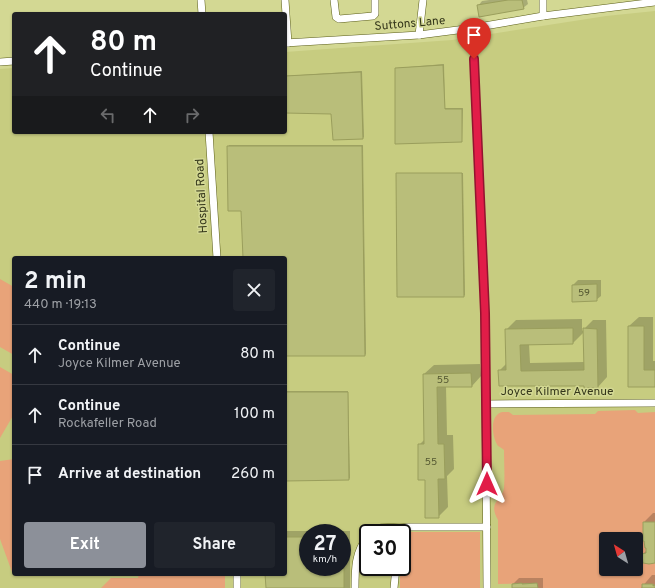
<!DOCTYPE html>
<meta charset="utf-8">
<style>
:root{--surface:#171b24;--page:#20242c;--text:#f1f3f6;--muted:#9ea1a6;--line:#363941;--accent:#8c9099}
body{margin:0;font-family:Overpass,sans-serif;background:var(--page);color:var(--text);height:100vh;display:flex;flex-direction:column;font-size:15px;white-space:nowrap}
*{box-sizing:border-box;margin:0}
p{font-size:13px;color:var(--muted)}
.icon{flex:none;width:22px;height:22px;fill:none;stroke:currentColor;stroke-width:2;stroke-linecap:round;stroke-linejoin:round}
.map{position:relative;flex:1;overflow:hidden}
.details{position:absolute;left:12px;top:256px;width:275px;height:320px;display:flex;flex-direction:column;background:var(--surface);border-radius:4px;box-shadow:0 1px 3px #0004}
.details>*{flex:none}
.hud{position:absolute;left:12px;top:12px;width:275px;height:122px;border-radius:4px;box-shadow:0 1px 3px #0004;background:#202124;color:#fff;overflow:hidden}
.needle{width:26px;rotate:323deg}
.controls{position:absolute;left:599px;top:532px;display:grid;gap:8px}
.controls a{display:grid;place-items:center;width:44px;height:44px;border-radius:4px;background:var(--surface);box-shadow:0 1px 3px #0004;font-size:20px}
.speed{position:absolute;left:299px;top:524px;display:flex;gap:8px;font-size:20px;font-weight:700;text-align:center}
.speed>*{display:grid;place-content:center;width:52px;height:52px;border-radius:50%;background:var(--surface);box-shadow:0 1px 3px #0004;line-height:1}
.speed small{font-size:10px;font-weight:400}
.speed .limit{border:2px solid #111;border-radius:6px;background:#fff;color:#111}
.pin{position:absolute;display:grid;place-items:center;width:34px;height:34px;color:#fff;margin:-41px -17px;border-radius:50% 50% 50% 0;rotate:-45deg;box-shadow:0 0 4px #0007}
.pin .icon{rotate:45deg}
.me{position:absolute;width:44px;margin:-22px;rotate:0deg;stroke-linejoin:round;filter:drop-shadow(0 0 3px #0008)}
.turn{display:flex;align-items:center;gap:14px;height:84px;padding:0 12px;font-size:18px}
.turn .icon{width:52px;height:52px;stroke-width:2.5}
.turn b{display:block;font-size:28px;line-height:34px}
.lanes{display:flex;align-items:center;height:38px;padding:0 12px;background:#0003;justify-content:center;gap:20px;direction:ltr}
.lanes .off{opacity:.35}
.round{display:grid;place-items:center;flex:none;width:42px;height:42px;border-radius:4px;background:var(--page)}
.headline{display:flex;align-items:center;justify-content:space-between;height:68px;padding:0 12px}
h1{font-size:24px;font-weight:700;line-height:30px}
.primary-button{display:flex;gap:8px;margin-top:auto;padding:8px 12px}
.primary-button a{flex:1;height:46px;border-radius:4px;background:var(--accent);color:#fff;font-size:16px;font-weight:700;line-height:46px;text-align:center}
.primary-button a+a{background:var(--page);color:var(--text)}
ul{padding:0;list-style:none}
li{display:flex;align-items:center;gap:12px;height:60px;padding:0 12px;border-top:1px solid var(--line)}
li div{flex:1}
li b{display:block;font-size:15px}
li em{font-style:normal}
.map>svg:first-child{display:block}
.built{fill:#c7cc80;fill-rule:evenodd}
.green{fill:#e8a379;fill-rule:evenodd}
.shadow{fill:#0003;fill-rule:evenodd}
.building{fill:#b9be7a;stroke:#9a9e5c}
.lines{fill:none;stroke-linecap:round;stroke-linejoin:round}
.minor-casing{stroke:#5a5d18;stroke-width:8}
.minor{stroke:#fff;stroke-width:7}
.route-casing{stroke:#92132f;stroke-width:10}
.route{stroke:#e11d48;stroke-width:7}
.labels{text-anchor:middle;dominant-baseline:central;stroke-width:3;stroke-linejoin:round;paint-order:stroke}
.number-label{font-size:10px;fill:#555832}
.street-label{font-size:12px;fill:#34361a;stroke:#d3d893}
</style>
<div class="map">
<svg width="655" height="588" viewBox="0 0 655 588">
<rect width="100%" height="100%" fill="#d3d893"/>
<path class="built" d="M655,11V588H0V69L14,68V132H285V52L452,40L606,16ZM14,258H285V574H14ZM308,533H342V567H308ZM368,533H402V567H368ZM606,539H636V569H606Z"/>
<g class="green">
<polygon points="0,279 14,287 14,355 0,347"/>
<polygon points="0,367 14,375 14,414 0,438"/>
<path d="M635,410L638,413L655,412V522H643V541H644L645,548H646V553L642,554L643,563H655V585L653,584H642V588H538L537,583L498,584V520C487,501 503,500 504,488C505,476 504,462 504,450C502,448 500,447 498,446C493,439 490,421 497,415C500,411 505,412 509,412L513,415L595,414L598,411ZM606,539H636V569H606Z"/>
<polygon points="14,459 14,572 12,572 0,539 0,461"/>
<polygon points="407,532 480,532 480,588 400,588 400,567 402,567 402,536"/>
<polygon points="139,574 225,574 225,588 101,588 111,578 138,578"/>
</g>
<g class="shadow">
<polygon points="489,0 527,0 528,4 523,8 478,6 482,1"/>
<polygon points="444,64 445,108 463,108 462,140 461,141 396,69 397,68"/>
<polygon points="362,71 364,137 363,138 332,113 285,112 285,76"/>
<polygon points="229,145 363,145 366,354 365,355 285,355 285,258 244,258 242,210 228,147"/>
<polygon points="398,173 463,173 465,295 464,296 397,174"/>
<polygon points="578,280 601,280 601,296 596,300 573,285"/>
<polygon points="639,317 653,317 653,361 655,361 655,386 629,386 629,326"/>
<path d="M582,319V331L593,320H606L607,377L598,387L499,371L507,363L506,330L516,320ZM584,332V362L530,363L529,344L573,343Z"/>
<polygon points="480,364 481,376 472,386 446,386 447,435 453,435 454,469 447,476 448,507 438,517 426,479 419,445 425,439 424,374 434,365"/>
<polygon points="285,391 348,391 350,478 349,479 285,480"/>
<polygon points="653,513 655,513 655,562 643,554 647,550 644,522"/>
<path d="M285,531H350V588H266V574H285ZM308,533H342V567H308Z"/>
<polygon points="652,575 655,575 655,588 641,588"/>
<polygon points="519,578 543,578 543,588 513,588 513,584"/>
</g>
<g class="building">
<polygon points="508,0 522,0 524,9 479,17 477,5"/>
<polygon points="443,65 445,109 462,109 462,142 395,144 395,68"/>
<polygon points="361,72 363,139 333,140 331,114 285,113 285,76"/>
<polygon points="227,146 362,146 365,356 285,356 285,258 243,258 241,211 228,211"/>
<polygon points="396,173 462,173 464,297 397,297"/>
<polygon points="597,284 597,301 572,302 572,285"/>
<polygon points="628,326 644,326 644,370 655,370 655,387 628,387"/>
<polygon points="573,328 573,344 520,345 521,371 584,370 583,328 597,329 598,388 584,388 584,386 499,386 498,370 506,370 505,329"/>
<polygon points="471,373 472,387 437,387 438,444 444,444 445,479 438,479 439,518 425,518 425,480 418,480 418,444 424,444 423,374"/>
<polygon points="285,392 348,392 349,480 285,481"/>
<polygon points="643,522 655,522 655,563 649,564 643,563 642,554 646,553 646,548 645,548 644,541 643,541"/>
<polygon points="285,537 308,537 308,567 342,567 342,537 344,537 344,588 266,588 265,574 285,574"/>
<polygon points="522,583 522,584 537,583 538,588 512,588 512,584"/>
<polygon points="642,584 653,584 653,586 655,585 655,588 642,588"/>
</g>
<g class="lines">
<g class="minor-casing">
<g id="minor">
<polyline points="201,0 202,14"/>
<polyline points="285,0 288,43"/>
<polyline points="334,0 336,17 339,19 373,16 375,14 375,0"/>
<polyline points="543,16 543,0"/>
<polyline points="473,28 485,313 487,588"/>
<polyline points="419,35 423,0"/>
<polyline points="285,43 419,35 473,28 543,16 655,2"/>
<polyline points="0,62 14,61"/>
<polyline points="209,132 217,258"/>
<polyline points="486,404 655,403"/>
<path d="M370,533C382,523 395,530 408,527H487"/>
<polyline points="237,574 237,588"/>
<path d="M355,588C355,569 355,552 368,536"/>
<polyline points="394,588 396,567"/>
</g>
</g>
<use href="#minor" class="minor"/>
</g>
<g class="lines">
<g class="route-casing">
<polyline id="route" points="474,59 485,313 487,484"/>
</g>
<use href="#route" class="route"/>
</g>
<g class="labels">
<g class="number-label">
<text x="584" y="293">59</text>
<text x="443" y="380">55</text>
<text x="431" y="462">55</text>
</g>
<g class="street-label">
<text transform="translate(410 24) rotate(-5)">Suttons Lane</text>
<text transform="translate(202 196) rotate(-93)">Hospital Road</text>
<text x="557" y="392">Joyce Kilmer Avenue</text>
</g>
</g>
</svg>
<div class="controls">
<a><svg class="needle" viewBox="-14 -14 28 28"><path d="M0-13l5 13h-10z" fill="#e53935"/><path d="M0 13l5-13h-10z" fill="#9ea1a6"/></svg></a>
</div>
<div class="speed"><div>27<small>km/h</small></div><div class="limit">30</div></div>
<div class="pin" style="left:474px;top:59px;background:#d93025"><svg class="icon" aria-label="arrive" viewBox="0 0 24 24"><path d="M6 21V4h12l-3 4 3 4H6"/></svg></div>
<svg class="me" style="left:487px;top:484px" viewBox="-20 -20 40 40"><path d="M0-17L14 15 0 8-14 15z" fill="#e11d48" stroke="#fff" stroke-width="4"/></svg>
<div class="hud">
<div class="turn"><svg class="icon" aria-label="ahead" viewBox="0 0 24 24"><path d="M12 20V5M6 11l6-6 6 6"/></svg><div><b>80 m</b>Continue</div></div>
<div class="lanes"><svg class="icon off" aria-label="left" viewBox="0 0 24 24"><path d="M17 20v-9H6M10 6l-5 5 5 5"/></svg><svg class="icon" aria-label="ahead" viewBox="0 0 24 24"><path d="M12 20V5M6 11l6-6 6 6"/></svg><svg class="icon off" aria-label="right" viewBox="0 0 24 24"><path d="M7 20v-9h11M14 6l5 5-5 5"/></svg></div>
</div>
<section class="details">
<div class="headline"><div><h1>2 min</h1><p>440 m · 19:13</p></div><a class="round"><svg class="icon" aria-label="close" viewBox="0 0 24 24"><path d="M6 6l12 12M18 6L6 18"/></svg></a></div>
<ul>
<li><svg class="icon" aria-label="ahead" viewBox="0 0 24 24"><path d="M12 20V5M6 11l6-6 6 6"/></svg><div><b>Continue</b><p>Joyce Kilmer Avenue</p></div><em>80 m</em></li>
<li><svg class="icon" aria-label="ahead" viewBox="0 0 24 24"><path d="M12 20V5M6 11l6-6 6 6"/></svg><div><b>Continue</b><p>Rockafeller Road</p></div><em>100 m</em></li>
<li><svg class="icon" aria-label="arrive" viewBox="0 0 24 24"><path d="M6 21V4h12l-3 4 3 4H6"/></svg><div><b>Arrive at destination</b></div><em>260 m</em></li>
</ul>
<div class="primary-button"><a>Exit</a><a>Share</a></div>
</section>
</div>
